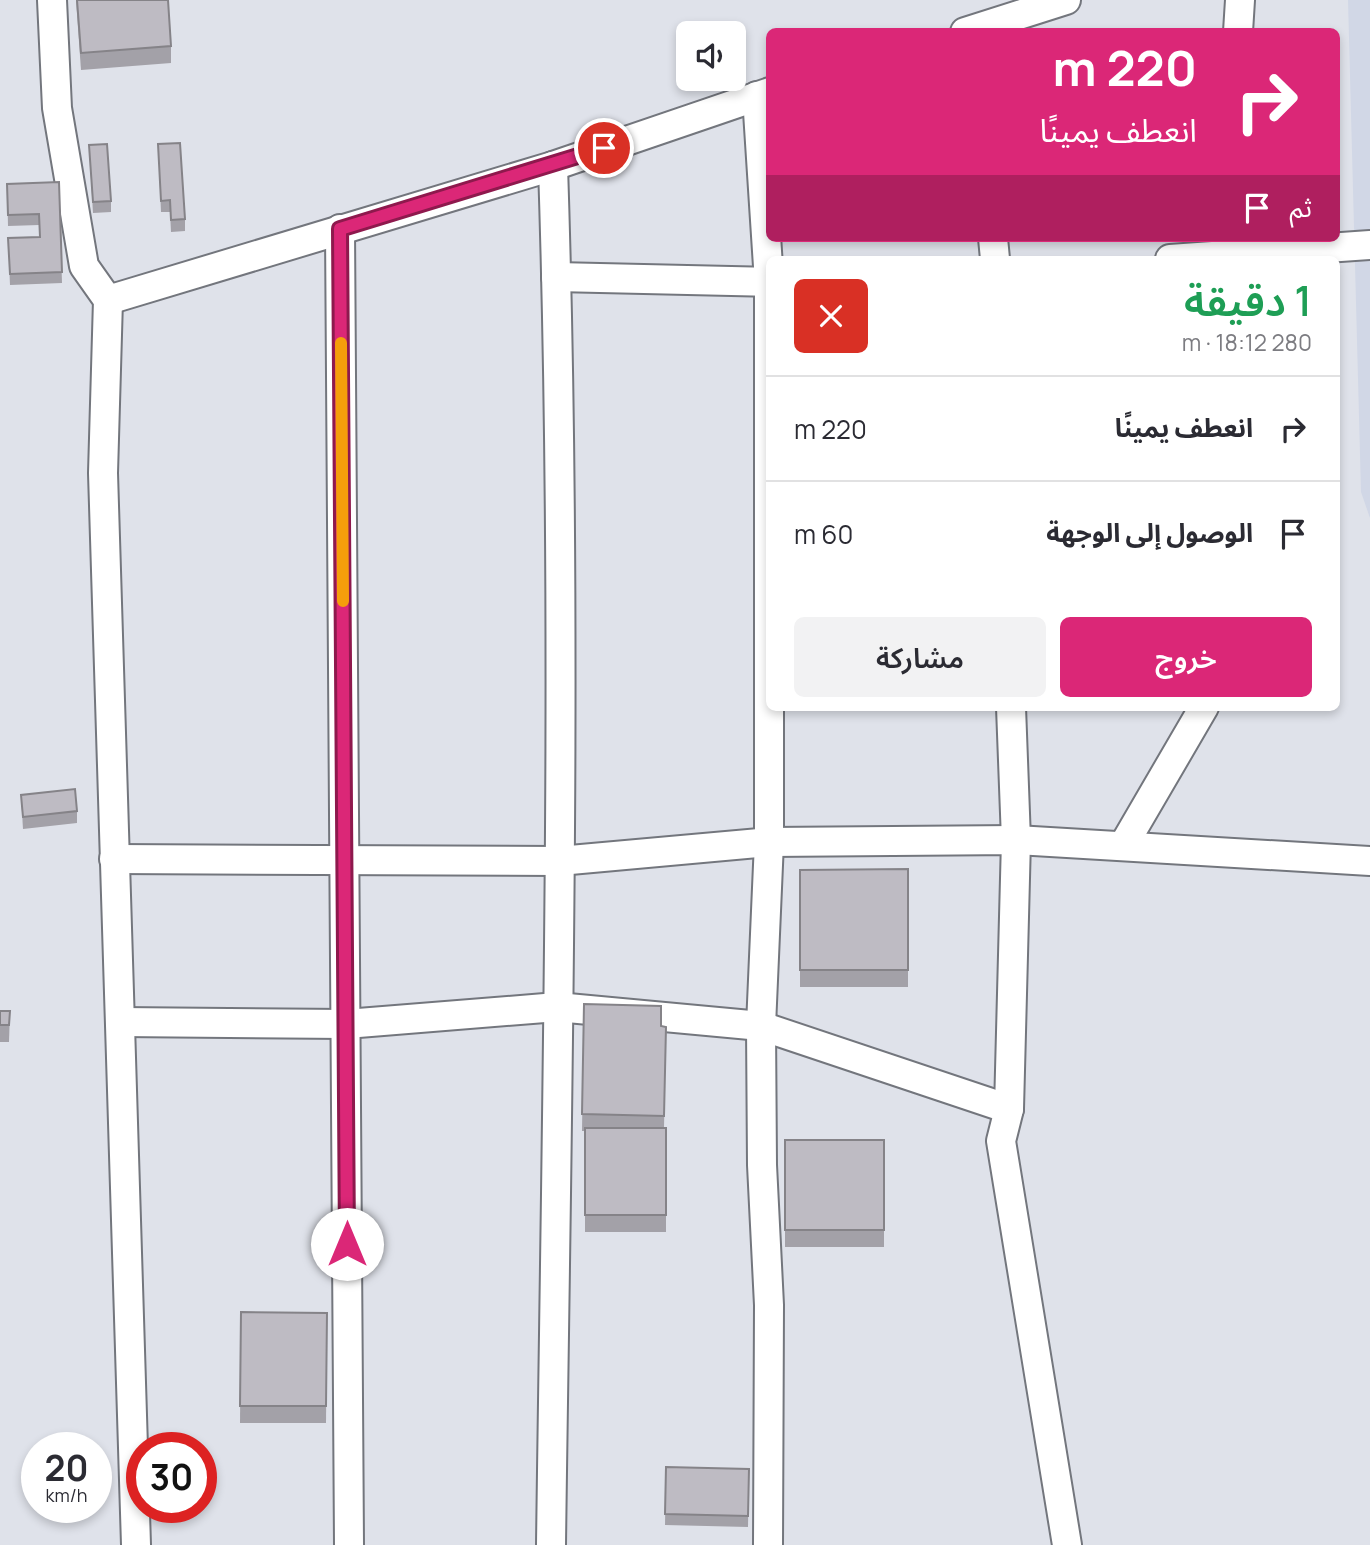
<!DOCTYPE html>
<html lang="ar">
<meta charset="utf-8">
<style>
:root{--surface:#fff;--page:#f2f2f3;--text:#2b2b33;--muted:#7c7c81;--line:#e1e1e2;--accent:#db2777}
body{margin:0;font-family:Manrope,"Noto Sans Arabic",sans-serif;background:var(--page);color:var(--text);direction:rtl;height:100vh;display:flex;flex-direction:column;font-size:26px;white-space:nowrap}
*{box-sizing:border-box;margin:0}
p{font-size:23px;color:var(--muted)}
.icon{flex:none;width:38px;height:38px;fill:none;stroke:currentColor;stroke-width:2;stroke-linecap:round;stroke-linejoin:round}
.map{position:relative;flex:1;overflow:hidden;direction:ltr}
.side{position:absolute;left:766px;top:256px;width:574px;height:455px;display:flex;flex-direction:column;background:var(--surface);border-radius:10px;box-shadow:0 4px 10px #0003;direction:rtl}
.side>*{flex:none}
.top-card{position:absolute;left:766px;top:28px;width:574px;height:214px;border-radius:10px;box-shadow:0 4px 10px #0003;direction:rtl;background:#db2777;color:#fff;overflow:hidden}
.fabs{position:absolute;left:676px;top:21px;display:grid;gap:14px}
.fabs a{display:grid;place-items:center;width:70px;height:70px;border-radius:10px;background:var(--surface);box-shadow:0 4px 10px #0003;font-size:35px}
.speed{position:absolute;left:21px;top:1432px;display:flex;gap:14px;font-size:35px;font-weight:700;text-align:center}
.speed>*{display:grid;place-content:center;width:91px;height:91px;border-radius:50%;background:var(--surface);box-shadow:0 4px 10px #0003;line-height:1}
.speed small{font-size:18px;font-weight:400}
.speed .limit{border:10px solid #d22;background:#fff;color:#111}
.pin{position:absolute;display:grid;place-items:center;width:60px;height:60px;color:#fff;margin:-30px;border:4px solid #fff;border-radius:50%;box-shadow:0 2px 7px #0007}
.me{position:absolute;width:77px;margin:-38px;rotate:0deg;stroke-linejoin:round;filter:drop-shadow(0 0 5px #0008)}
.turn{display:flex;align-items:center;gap:24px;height:147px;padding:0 28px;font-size:32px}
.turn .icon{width:91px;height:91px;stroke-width:2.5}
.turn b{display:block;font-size:49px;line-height:60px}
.then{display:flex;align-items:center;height:66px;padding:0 28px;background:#0003;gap:14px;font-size:26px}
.round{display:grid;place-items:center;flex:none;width:74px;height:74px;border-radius:10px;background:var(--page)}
.overview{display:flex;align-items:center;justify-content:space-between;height:119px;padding:0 28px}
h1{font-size:42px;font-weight:600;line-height:52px;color:#1e9e55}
.primary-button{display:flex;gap:14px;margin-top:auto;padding:14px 28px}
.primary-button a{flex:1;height:80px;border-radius:10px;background:var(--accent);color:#fff;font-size:28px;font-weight:600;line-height:80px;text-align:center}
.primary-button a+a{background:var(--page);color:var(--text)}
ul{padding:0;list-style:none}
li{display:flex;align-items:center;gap:21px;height:105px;padding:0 28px;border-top:2px solid var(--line)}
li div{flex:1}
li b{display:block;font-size:26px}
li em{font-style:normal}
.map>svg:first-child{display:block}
.built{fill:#d1d7e6}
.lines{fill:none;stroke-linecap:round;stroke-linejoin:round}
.minor-casing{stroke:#73767d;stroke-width:32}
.minor{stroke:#fff;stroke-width:28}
.wall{fill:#a3a1a8}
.building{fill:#bebbc3;stroke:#858388;stroke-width:2}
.route-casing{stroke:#8e194d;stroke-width:18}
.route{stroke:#db2777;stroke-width:12}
.slow{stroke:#f59e0b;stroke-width:12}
</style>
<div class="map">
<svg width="1370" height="1545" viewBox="0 0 1370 1545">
<rect width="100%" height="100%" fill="#dfe2ea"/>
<polygon class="built" points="1348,0 1370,0 1370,518 1361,492"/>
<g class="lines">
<g class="minor-casing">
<g id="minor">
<polyline points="52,0 57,108 84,266 108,300 103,473 136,1545"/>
<polyline points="965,32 1066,0"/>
<polyline points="1238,32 1240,0"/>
<polyline points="757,96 769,282 769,842 761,1026 762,1165 769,1305 768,1545"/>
<polyline points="340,229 349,1545"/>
<polyline points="993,238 995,259"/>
<polyline points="1170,259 1370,245"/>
<polyline points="556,277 770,282"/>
<polyline points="108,300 553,166 770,92"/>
<polyline points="1011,707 1016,840 1009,1109 1001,1141 1067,1545"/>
<polyline points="1123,846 1204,707"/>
<polyline points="114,859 559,861 769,842 1016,840 1370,861"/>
<polyline points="120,1022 346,1024 557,1007 761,1026 1009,1109"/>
<path d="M551,1545C557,1086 568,625 553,166"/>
</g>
</g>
<use href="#minor" class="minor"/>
</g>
<g class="wall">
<polygon points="76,0 168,0 171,46 171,63 81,70"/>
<polygon points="158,144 185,219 185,231 171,232 170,212 161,212"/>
<polygon points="89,145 111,201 111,212 93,213"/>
<polygon points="59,182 62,283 10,285 8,238 40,237 39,225 8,226 7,184"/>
<polygon points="21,795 77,811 77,823 23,829"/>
<polygon points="908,869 908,987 800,987 800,870"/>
<polygon points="584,1004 661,1026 666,1027 664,1128 666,1128 666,1232 585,1232 585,1131 582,1131"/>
<polygon points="0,1011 10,1011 9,1042 0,1042"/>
<rect x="785" y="1140" width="99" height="107"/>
<polygon points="241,1312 327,1313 326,1423 240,1423"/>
<polygon points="666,1467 749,1469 748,1527 665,1525"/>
</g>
<g class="building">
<polygon points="77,0 168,0 171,46 81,53"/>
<polygon points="180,143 185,219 171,220 170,200 161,201 158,144"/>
<polygon points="107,144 111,201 93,202 89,145"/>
<polygon points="59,182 62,272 10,274 8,238 40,237 39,214 8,215 7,184"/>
<polygon points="75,789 77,811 23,817 21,795"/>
<polygon points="908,869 908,970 800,970 800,870"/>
<polygon points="584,1004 661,1006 661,1026 666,1027 664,1116 582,1114"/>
<polygon points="0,1011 10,1011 9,1025 0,1025"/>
<rect x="585" y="1128" width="81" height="87"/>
<rect x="785" y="1140" width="99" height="90"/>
<polygon points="241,1312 327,1313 326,1406 240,1406"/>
<polygon points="666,1467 749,1469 748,1516 665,1514"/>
</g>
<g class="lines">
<g class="route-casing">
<polyline id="route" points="347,1244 340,229 604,148"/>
</g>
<use href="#route" class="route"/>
<polyline class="slow" points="341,343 343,601"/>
</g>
</svg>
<div class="fabs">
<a><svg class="icon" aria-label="sound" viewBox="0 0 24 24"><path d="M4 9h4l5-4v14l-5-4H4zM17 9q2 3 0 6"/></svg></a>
</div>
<div class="speed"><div>20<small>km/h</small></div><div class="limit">30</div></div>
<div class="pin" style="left:604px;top:148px;background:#d93025"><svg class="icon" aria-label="arrive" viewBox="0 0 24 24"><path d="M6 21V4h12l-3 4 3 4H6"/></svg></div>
<svg class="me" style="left:347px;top:1244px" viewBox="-20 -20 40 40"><circle r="19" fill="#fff"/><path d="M0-13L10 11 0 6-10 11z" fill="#db2777"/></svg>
<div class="top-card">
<div class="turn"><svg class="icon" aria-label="right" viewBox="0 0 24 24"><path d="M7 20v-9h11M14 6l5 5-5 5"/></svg><div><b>220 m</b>انعطف يمينًا</div></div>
<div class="then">ثم<svg class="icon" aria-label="arrive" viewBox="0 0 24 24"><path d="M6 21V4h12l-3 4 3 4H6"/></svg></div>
</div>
<section class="side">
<div class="overview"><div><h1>1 دقيقة</h1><p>280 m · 18:12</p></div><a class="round" style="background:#d93025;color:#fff"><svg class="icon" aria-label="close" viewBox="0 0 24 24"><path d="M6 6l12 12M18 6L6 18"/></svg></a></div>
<ul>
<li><svg class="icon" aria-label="right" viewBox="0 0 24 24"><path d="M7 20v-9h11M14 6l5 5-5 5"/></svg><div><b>انعطف يمينًا</b></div><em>220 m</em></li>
<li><svg class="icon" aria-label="arrive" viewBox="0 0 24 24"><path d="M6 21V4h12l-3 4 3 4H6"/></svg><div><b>الوصول إلى الوجهة</b></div><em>60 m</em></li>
</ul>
<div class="primary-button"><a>خروج</a><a>مشاركة</a></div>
</section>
</div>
